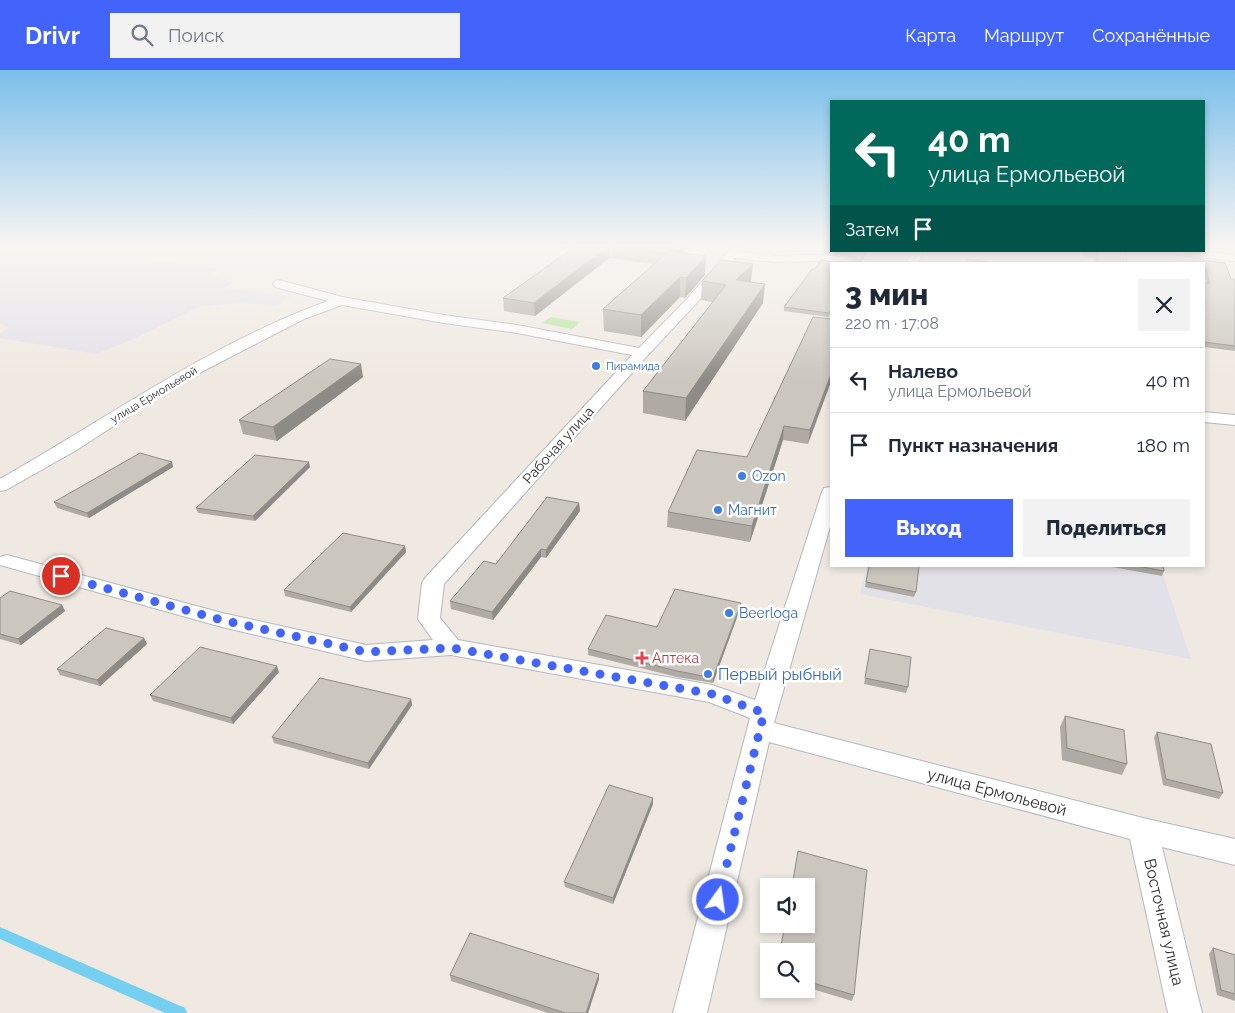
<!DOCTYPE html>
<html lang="ru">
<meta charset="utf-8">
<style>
:root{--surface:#fff;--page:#f2f2f3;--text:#1f2937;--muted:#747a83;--line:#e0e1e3;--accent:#4264fb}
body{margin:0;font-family:Raleway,sans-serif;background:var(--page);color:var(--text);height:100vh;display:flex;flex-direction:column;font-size:19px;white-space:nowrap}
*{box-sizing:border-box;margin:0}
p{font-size:16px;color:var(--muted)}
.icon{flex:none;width:28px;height:28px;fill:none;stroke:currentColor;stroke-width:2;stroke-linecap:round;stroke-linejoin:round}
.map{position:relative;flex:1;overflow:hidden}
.panel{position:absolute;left:830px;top:192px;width:375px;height:305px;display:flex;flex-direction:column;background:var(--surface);border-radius:0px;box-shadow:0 2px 8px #0003}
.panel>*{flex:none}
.top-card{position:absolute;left:830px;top:30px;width:375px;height:152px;border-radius:0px;box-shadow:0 2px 8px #0003;background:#00695c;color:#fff;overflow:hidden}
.tools{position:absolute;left:760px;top:808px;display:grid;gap:10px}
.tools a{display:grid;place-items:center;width:55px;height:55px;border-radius:0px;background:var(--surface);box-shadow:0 2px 8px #0003;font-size:25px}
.pin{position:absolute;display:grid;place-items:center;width:42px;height:42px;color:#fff;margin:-21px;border:2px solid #fff;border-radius:50%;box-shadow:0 1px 5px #0007}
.me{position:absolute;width:55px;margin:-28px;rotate:14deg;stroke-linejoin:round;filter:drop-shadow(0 0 4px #0008)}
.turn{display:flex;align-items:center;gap:18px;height:105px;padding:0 15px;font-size:22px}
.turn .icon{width:65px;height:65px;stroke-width:2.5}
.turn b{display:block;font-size:35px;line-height:42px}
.then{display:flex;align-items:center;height:48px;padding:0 15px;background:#0003;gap:10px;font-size:19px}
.round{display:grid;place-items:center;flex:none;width:52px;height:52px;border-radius:0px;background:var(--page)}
.overview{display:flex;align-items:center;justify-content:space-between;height:85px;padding:0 15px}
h1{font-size:30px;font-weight:800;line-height:38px}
.button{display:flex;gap:10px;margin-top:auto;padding:10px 15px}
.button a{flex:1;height:58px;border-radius:0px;background:var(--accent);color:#fff;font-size:20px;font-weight:800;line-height:58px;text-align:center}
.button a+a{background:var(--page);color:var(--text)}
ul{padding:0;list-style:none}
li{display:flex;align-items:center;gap:15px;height:65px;padding:0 15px;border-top:1px solid var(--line)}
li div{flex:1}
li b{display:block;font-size:19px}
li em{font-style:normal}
header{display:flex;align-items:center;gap:30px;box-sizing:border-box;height:70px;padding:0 25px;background:var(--accent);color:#fff}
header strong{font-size:24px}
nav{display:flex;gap:28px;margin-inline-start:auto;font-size:18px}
.search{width:350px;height:45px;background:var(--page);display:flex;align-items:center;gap:12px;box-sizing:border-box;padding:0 18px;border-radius:0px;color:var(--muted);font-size:19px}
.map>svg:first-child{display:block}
.industrial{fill:#e3e1e8}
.green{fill:#b6e59e}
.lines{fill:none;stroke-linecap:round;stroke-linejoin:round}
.stream{fill:#75cff0;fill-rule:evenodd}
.street-casing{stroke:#b4b7c1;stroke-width:2}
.street{fill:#fff;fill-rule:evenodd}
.wall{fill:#afaba4}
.shaded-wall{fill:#8e8b86}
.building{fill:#cbc7bf;stroke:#8e8b86}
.route{stroke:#4264fb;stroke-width:9;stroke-dasharray:0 16.2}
.shop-dot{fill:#3f7fe0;stroke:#fff;stroke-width:2}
.health-dot{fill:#e0444e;stroke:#fff;stroke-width:2}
.labels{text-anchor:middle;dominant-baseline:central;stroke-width:5;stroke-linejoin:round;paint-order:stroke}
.far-shop-label{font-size:11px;fill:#366cbe;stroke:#fff;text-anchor:start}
.far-street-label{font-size:11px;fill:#2e2e2e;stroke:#fff}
.street-label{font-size:14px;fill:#2e2e2e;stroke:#fff}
.shop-label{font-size:14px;fill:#366cbe;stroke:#fff;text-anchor:start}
.health-label{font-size:14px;fill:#be3a42;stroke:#fff;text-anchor:start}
.near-shop-label{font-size:16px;fill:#366cbe;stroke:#fff;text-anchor:start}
.near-street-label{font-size:16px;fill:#2e2e2e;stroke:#fff}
</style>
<header>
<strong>Drivr</strong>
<div class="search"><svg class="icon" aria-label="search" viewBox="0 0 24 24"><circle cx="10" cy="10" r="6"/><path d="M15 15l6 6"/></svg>Поиск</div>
<nav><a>Карта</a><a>Маршрут</a><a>Сохранённые</a></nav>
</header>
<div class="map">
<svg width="1235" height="943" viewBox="0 0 1235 943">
<rect width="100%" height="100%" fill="#efe9e1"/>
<g class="industrial">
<polygon points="10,177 33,177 220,198 208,204 233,212 225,218 291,226 277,235 241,233 201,236 131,270 96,284 0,268 0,263 9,257 0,254 0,181"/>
<polygon points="867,496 1160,496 1191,589 860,524"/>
</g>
<polygon class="green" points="551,247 580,252 572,259 542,253"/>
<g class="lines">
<polygon class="stream" points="0,857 185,938 187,943 165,943 0,869"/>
<g class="street-casing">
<g id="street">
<path d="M732,177H743L740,182C752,183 764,185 775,186C794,186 842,181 856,194H831L818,191L775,192L735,188L693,237L647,286L444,514L440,548L458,570L712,615L755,630L822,422L824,418L831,417V453L774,653L1143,748L1235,769V795L1162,777L1202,943H1168L1130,769L769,672L707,943H673L750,648L709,632L451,585L366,591L222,557L0,495V487L7,485L222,543L366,575L433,570L418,549L422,513L425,508L632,285L517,263L444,253L342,235L304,249L180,313L75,381L6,420L0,421V409C108,348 211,273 328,231L275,217L273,214L275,211L279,210L342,227L444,245L517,255L639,278L685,231Z"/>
<polygon points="912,181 923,181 918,194 906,194"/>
<polygon points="1164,181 1203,181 1235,185 1235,191 1169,184"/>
<polygon points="1204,342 1235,345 1235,355 1204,352"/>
</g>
</g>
<use href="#street" class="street"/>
</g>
<g class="wall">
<polygon points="561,177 688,177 681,183 705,205 685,228 680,227 641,267 604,261 603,239 654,194 609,188 535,246 504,241 503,228 572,179"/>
<polygon points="828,180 831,181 868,181 860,194 831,194 831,243 828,247 784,241 784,237 815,199 832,192 856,192 850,188 827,184"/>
<polygon points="1083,181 1126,181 1127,194 1094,194 1094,188 1083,187"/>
<polygon points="1203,190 1235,212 1235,281 1204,277 1204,213 1207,213 1204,203 1204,194 1201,194"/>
<polygon points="702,211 751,212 763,233 685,351 643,343 643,321 713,232 701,230"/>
<polygon points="831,249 808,374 783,370 750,472 667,457 668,442 747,387"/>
<polygon points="363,307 277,371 243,364 239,350"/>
<polygon points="172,392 173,397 89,448 57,438 54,432"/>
<polygon points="310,397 255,451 198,443 196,438"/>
<polygon points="579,433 580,441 546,488 541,487 493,550 451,539 450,531 496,494"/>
<polygon points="405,476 406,482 351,542 285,526 284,520"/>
<polygon points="869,496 916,522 914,527 865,517"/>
<polygon points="1107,496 1163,496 1164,501 1162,506"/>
<polygon points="0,528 62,535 65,541 21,575 0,569"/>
<polygon points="740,539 713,613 677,607 588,585 588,579 657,557"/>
<polygon points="144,568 147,574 100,616 60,605 57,599"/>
<polygon points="870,579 908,617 906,623 864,614"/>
<polygon points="279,602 233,654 153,631 150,625"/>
<polygon points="411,629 412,635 369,699 274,673 272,667"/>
<polygon points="1065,646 1127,694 1122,705 1062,690 1060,657"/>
<polygon points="1157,662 1223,723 1219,729 1163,715 1154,667"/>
<polygon points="653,734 613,834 565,817 564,812"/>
<polygon points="1213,878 1235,885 1235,931 1217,925 1209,884"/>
<polygon points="806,881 854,925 852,931 806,917"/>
<polygon points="450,905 599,909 588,943 548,943 451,911"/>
</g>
<g class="shaded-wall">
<polygon points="607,177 609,177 609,188 535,246 534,233"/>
<polygon points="674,177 688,177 666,196 667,184"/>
<polygon points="866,181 868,181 860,194 859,194"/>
<polygon points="706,186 705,205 685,228 686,208"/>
<polygon points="753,194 751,212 736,210"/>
<polygon points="680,207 680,227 641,267 641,245"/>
<polygon points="765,214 763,233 685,351 686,328"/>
<polygon points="361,294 363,307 277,371 273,357"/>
<polygon points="831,304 831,312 808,374 810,360"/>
<polygon points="784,356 783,370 750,472 752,456"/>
<polygon points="172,392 173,397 89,448 87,443"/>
<polygon points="309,392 310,397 255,451 253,446"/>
<polygon points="579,433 580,441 546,488 546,480"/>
<polygon points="405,476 406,482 351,542 350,537"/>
<polygon points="541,479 541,487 493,550 492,542"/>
<polygon points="741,533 740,539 713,613 713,608"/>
<polygon points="62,535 65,541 21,575 18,569"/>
<polygon points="144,568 147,574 100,616 97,610"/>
<polygon points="277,596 279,602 233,654 231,648"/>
<polygon points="411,629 412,635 369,699 368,693"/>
<polygon points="653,728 653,734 613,834 613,828"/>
<polygon points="599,904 599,909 588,943 586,943"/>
</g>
<g class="building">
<polygon points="574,177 607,177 534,233 503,228"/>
<polygon points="619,177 674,177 666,184"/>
<polygon points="829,177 831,177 831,181 828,180"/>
<polygon points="669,181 706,186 686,208 680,207 641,245 603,239"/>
<polygon points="833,181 866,181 859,194 831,194 831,240 829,243 784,237 812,199 815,199 821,190 832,192 858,192 858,189 850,184"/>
<polygon points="1097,181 1126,181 1127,194 1098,194"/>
<polygon points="967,189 1003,194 965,194"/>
<polygon points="722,190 753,194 736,210 765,214 686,328 643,321 726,215 702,211"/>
<polygon points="1203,190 1225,193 1231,209 1234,209 1235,212 1235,276 1204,272 1204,213 1210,213"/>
<polygon points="813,247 831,249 831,304 810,360 784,356 752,456 668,442 697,380 747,387"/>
<polygon points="330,289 361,294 273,357 239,350"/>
<polygon points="140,383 172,392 87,443 54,432"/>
<polygon points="255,385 309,392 253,446 196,438"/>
<polygon points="547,427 579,433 546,480 541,479 492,542 450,531 484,491 496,494"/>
<polygon points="343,463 405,476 350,537 284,520"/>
<polygon points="869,496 919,496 916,522 866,512"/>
<polygon points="1137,496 1163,496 1164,501"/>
<polygon points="675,519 741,533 713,608 677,601 588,579 606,545 657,557"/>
<polygon points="10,521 62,535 18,569 0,564 0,528"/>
<polygon points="106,558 144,568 97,610 57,599"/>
<polygon points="200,577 277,596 231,648 150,625"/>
<polygon points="870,579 911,587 908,617 865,608"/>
<polygon points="320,608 411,629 368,693 272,667"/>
<polygon points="1065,646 1124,660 1127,694 1067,678"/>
<polygon points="1157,662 1211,674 1223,723 1166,709"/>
<polygon points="609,715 653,728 613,828 564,812"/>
<polygon points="798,781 867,800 854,925 806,911 806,881 780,881 785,854 806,854 806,816 792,816"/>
<polygon points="470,863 599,904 586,943 565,943 450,905"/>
<polygon points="1213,878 1235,885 1235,924 1221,920"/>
</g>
<linearGradient id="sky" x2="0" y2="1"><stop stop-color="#7abfeb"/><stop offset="0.57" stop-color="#f8f5f2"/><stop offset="1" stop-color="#f8f5f2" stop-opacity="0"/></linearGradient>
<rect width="1235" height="309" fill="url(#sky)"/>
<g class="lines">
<polyline class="route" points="61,506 222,550 366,582 452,578 712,624 764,643 718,830"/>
</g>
<g class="shop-dot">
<circle cx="596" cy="296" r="5"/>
<circle cx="742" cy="406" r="5"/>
<circle cx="718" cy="440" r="5"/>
<circle cx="729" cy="543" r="5"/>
<circle cx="708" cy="604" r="5"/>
</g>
<path class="health-dot" d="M639.5 580.5h5v5h5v5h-5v5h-5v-5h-5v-5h5z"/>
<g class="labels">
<g class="far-shop-label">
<text x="606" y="296">Пирамида</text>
</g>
<g class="far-street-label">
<text transform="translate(154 325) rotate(-31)">улица Ермольевой</text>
</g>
<g class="street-label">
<text transform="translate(558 375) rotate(-48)">Рабочая улица</text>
</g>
<g class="shop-label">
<text x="752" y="406">Ozon</text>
<text x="728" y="440">Магнит</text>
<text x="739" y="543">Beerloga</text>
</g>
<g class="health-label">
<text x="652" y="588">Аптека</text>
</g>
<g class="near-shop-label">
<text x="718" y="604">Первый рыбный</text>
</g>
<g class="near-street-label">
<text transform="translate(997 722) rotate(15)">улица Ермольевой</text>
<text transform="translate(1164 852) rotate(77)">Восточная улица</text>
</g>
</g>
</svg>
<div class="tools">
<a><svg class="icon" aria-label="sound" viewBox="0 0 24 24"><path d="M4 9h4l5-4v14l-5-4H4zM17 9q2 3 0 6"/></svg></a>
<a><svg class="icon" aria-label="search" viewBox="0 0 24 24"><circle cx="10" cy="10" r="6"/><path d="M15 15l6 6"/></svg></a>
</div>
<div class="pin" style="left:61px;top:506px;background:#d93025"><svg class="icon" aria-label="arrive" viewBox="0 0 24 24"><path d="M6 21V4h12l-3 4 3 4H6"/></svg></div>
<svg class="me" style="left:718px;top:830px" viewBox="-20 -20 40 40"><circle r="17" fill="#4264fb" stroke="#fff" stroke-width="3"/><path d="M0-11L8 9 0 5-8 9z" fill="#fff"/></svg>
<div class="top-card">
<div class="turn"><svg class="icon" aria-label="left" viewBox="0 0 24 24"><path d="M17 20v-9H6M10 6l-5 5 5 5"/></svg><div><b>40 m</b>улица Ермольевой</div></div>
<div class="then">Затем<svg class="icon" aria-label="arrive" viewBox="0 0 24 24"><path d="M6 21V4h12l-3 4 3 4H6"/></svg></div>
</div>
<section class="panel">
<div class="overview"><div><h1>3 мин</h1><p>220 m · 17:08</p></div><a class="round"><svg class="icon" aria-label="close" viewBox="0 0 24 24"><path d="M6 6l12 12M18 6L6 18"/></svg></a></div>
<ul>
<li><svg class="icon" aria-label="left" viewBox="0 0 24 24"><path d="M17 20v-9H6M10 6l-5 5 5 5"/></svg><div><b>Налево</b><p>улица Ермольевой</p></div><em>40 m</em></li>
<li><svg class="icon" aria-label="arrive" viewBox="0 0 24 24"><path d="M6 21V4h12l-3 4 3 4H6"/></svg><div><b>Пункт назначения</b></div><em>180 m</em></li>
</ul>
<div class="button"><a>Выход</a><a>Поделиться</a></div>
</section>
</div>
